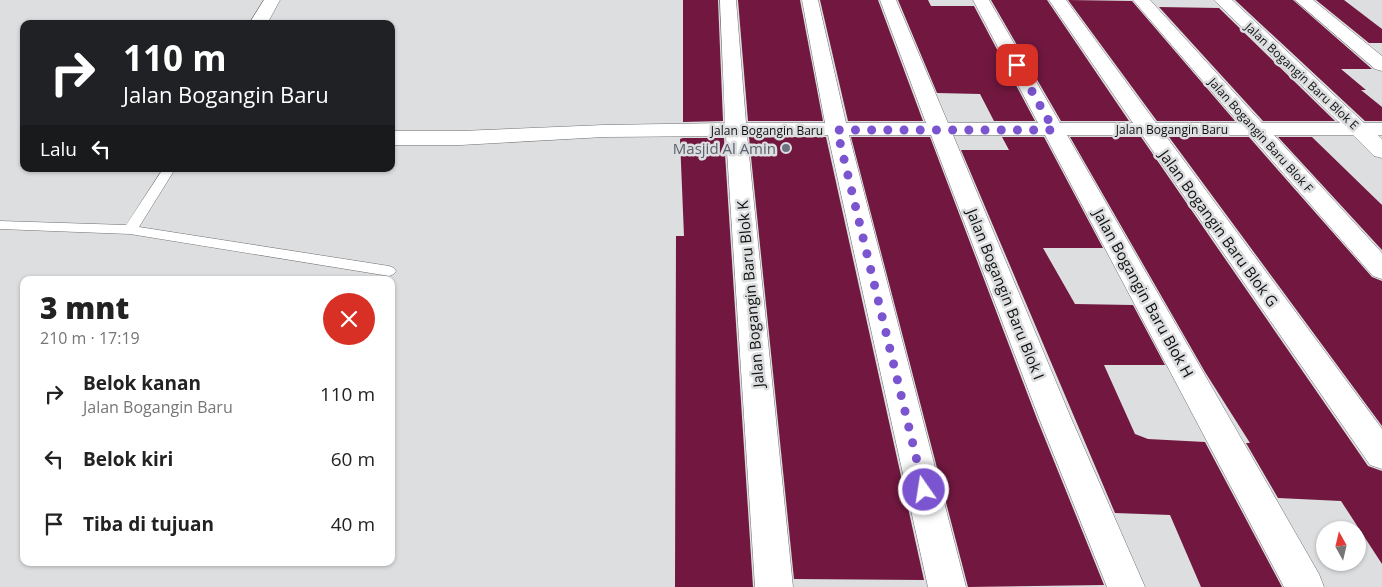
<!DOCTYPE html>
<html lang="id">
<meta charset="utf-8">
<style>
:root{--surface:#fff;--page:#f6f6f6;--text:#222;--muted:#767676}
body{margin:0;font-family:"Open Sans",sans-serif;background:var(--page);color:var(--text);height:100vh;display:flex;flex-direction:column;font-size:19px;white-space:nowrap}
*{box-sizing:border-box;margin:0}
p{font-size:16px;color:var(--muted)}
.icon{flex:none;width:28px;height:28px;fill:none;stroke:currentColor;stroke-width:2;stroke-linecap:round;stroke-linejoin:round}
.map{position:relative;flex:1;overflow:hidden}
.drawer{position:absolute;left:20px;top:276px;width:375px;height:290px;display:flex;flex-direction:column;background:var(--surface);border-radius:10px;box-shadow:0 1px 4px #0004}
.drawer>*{flex:none}
.guide{position:absolute;left:20px;top:20px;width:375px;height:152px;border-radius:10px;box-shadow:0 1px 4px #0004;background:#202124;color:#fff;overflow:hidden}
.needle{width:32px;rotate:352deg}
.fabs{position:absolute;left:1316px;top:521px;display:grid;gap:10px}
.fabs a{display:grid;place-items:center;width:50px;height:50px;border-radius:50%;background:var(--surface);box-shadow:0 1px 4px #0004;font-size:25px}
.pin{position:absolute;display:grid;place-items:center;width:42px;height:42px;color:#fff;margin:-21px;border-radius:10px;box-shadow:0 2px 8px #0006}
.me{position:absolute;width:55px;margin:-28px;rotate:347deg;stroke-linejoin:round;filter:drop-shadow(0 0 4px #0008)}
.turn{display:flex;align-items:center;gap:18px;height:105px;padding:0 20px;font-size:22px}
.turn .icon{width:65px;height:65px;stroke-width:2.5}
.turn b{display:block;font-size:35px;line-height:42px}
.then{display:flex;align-items:center;height:48px;padding:0 20px;background:#0003;gap:10px;font-size:19px}
.round{display:grid;place-items:center;flex:none;width:52px;height:52px;border-radius:26px;background:var(--page)}
.head{display:flex;align-items:center;justify-content:space-between;height:85px;padding:0 20px}
h1{font-size:30px;font-weight:800;line-height:38px}
ul{padding:0;list-style:none}
li{display:flex;align-items:center;gap:15px;height:65px;padding:0 20px}
li div{flex:1}
li b{display:block;font-size:19px}
li em{font-style:normal}
.map>svg:first-child{display:block}
.building{fill:#721840}
.lines{fill:none;stroke-linecap:round;stroke-linejoin:round}
.lane-casing{stroke:#707172;stroke-width:1}
.street-casing{stroke:#707172;stroke-width:1}
.lane{fill:#fff;fill-rule:evenodd}
.street{fill:#fff;fill-rule:evenodd}
.route{stroke:#7b55cf;stroke-width:9;stroke-dasharray:0 16.2}
.worship-dot{fill:#6b7280;stroke:#dddedf;stroke-width:2}
.labels{text-anchor:middle;dominant-baseline:central;stroke-width:5;stroke-linejoin:round;paint-order:stroke}
.far-street-label{font-size:12px;fill:#101111;stroke:#dddedf}
.worship-label{font-size:15px;fill:#5b616d;stroke:#dddedf;text-anchor:end}
.street-label{font-size:15px;fill:#101111;stroke:#dddedf}
</style>
<div class="map">
<svg width="1382" height="587" viewBox="0 0 1382 587">
<rect width="100%" height="100%" fill="#dddedf"/>
<g class="building">
<polygon points="683,0 718,0 723,121 683,122"/>
<polygon points="738,0 800,0 823,121 748,121"/>
<polygon points="820,0 878,0 923,121 848,121"/>
<polygon points="898,0 928,0 931,6 974,6 1035,121 994,121 980,94 937,93"/>
<polygon points="991,0 1047,0 1129,121 1061,121"/>
<polygon points="1068,0 1132,1 1235,121 1157,121"/>
<polygon points="1235,0 1293,0 1372,69 1341,69 1366,90 1361,90 1382,107 1382,121 1365,121"/>
<polygon points="1316,0 1344,0 1382,29 1382,43 1369,43"/>
<polygon points="1159,7 1219,8 1335,121 1263,121"/>
<polygon points="749,137 826,137 924,580 794,579"/>
<polygon points="851,137 930,137 1037,419 1104,585 968,587"/>
<polygon points="1002,137 1044,137 1103,248 1043,248 1075,304 1133,305 1165,365 1104,365 1135,434 1148,439 1205,442 1282,587 1201,587 1170,515 1115,513 961,150 1009,150"/>
<polygon points="1070,137 1141,137 1368,466 1382,471 1382,564 1341,501 1278,498 1246,443 1250,443 1205,372"/>
<polygon points="1169,137 1249,137 1372,277 1382,281 1382,426"/>
<polygon points="1278,137 1312,137 1382,205 1382,250"/>
<polygon points="683,138 724,138 753,587 675,587 676,236 684,236 680,139"/>
</g>
<g class="lines">
<g class="lane-casing">
<polygon id="lane" points="163,169 175,169 139,227 389,266 394,268 396,271 394,274 389,276 130,234 0,229 0,221 126,225"/>
</g>
<g class="street-casing">
<g id="street">
<polygon points="264,0 280,0 267,24 249,24"/>
<polygon points="720,0 736,0 746,123 825,123 802,0 818,0 846,123 926,123 880,0 896,0 948,123 1038,123 973,0 989,0 1060,123 1133,123 1049,0 1066,0 1156,123 1239,123 1133,0 1150,0 1262,123 1340,123 1214,0 1232,0 1364,123 1382,123 1382,135 1378,135 1382,139 1382,158 1374,156 1353,135 1274,135 1382,253 1382,279 1373,276 1250,135 1165,135 1382,429 1382,469 1370,465 1142,135 1067,135 1319,574 1324,587 1284,587 1045,135 953,135 1071,418 1145,587 1107,587 1039,418 931,135 849,135 966,587 928,587 828,135 747,135 793,587 755,587 726,136 604,137 461,145 391,145 391,131 461,131 604,125 725,123"/>
<polygon points="1295,0 1313,0 1382,56 1382,71 1375,69"/>
</g>
</g>
<use href="#lane" class="lane"/>
<use href="#street" class="street"/>
</g>
<g class="lines">
<polyline class="route" points="924,490 837,130 1054,130 1017,65"/>
</g>
<circle class="worship-dot" cx="786" cy="148" r="5"/>
<g class="labels">
<g class="far-street-label">
<text transform="translate(1302 76) rotate(43)">Jalan Bogangin Baru Blok E</text>
<text x="1172" y="129">Jalan Bogangin Baru</text>
<text x="767" y="130">Jalan Bogangin Baru</text>
<text transform="translate(1261 135) rotate(48)">Jalan Bogangin Baru Blok F</text>
</g>
<g class="worship-label">
<text x="776" y="148">Masjid Al Amin</text>
</g>
<g class="street-label">
<text transform="translate(1219 228) rotate(54)">Jalan Bogangin Baru Blok G</text>
<text transform="translate(1144 293) rotate(61)">Jalan Bogangin Baru Blok H</text>
<text transform="translate(750 294) rotate(-95)">Jalan Bogangin Baru Blok K</text>
<text transform="translate(1006 294) rotate(68)">Jalan Bogangin Baru Blok I</text>
</g>
</g>
</svg>
<div class="fabs">
<a><svg class="needle" viewBox="-14 -14 28 28"><path d="M0-13l5 13h-10z" fill="#e53935"/><path d="M0 13l5-13h-10z" fill="#767676"/></svg></a>
</div>
<div class="pin" style="left:1017px;top:65px;background:#d93025"><svg class="icon" aria-label="arrive" viewBox="0 0 24 24"><path d="M6 21V4h12l-3 4 3 4H6"/></svg></div>
<svg class="me" style="left:924px;top:490px" viewBox="-20 -20 40 40"><circle r="17" fill="#7b55cf" stroke="#fff" stroke-width="3"/><path d="M0-11L8 9 0 5-8 9z" fill="#fff"/></svg>
<div class="guide">
<div class="turn"><svg class="icon" aria-label="right" viewBox="0 0 24 24"><path d="M7 20v-9h11M14 6l5 5-5 5"/></svg><div><b>110 m</b>Jalan Bogangin Baru</div></div>
<div class="then">Lalu<svg class="icon" aria-label="left" viewBox="0 0 24 24"><path d="M17 20v-9H6M10 6l-5 5 5 5"/></svg></div>
</div>
<section class="drawer">
<div class="head"><div><h1>3 mnt</h1><p>210 m · 17:19</p></div><a class="round" style="background:#d93025;color:#fff"><svg class="icon" aria-label="close" viewBox="0 0 24 24"><path d="M6 6l12 12M18 6L6 18"/></svg></a></div>
<ul>
<li><svg class="icon" aria-label="right" viewBox="0 0 24 24"><path d="M7 20v-9h11M14 6l5 5-5 5"/></svg><div><b>Belok kanan</b><p>Jalan Bogangin Baru</p></div><em>110 m</em></li>
<li><svg class="icon" aria-label="left" viewBox="0 0 24 24"><path d="M17 20v-9H6M10 6l-5 5 5 5"/></svg><div><b>Belok kiri</b></div><em>60 m</em></li>
<li><svg class="icon" aria-label="arrive" viewBox="0 0 24 24"><path d="M6 21V4h12l-3 4 3 4H6"/></svg><div><b>Tiba di tujuan</b></div><em>40 m</em></li>
</ul>
</section>
</div>
